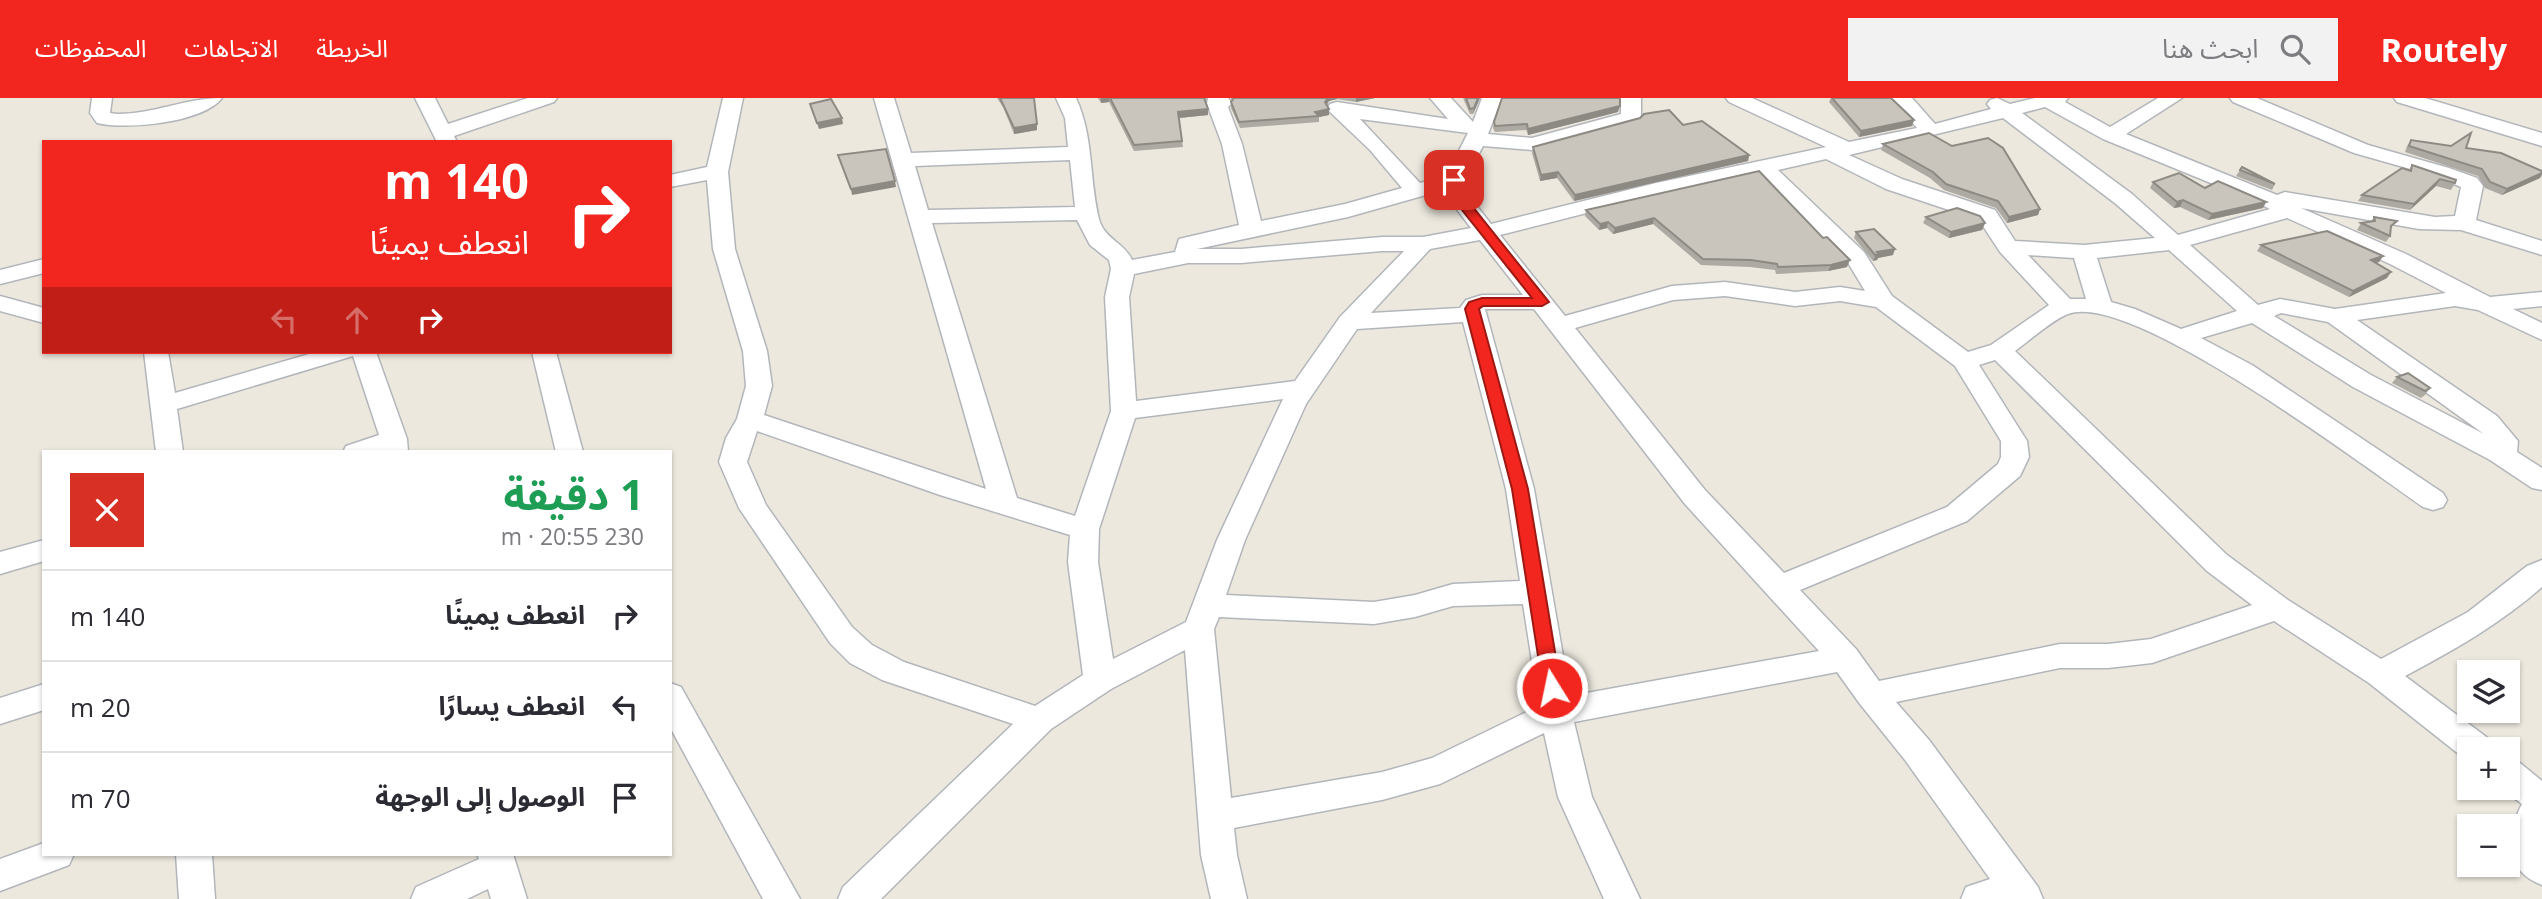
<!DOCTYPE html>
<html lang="ar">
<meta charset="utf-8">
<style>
:root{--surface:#fff;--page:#f2f2f3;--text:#2b2b33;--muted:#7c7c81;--line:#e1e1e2;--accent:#f2261e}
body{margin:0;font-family:"Open Sans","Noto Sans Arabic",sans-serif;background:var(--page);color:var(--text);direction:rtl;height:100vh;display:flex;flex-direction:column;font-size:26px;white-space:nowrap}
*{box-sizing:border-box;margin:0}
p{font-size:23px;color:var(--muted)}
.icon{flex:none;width:38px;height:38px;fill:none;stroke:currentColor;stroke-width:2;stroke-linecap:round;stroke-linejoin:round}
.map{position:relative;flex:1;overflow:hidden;direction:ltr}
.panel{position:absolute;left:42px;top:352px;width:630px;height:406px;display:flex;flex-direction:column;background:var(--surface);border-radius:0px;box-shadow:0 2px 5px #0004;direction:rtl}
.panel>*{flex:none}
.hud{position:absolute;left:42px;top:42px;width:630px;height:214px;border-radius:0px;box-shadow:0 2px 5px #0004;direction:rtl;background:#f2261e;color:#fff;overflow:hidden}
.tools{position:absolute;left:2457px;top:562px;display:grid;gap:14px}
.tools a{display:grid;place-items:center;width:63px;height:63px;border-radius:0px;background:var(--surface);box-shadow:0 2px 5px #0004;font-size:35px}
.pin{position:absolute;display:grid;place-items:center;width:60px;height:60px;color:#fff;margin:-30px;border-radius:14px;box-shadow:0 4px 10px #0006}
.me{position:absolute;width:77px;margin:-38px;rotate:350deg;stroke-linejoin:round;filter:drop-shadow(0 0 5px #0008)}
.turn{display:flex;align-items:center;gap:24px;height:147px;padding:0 28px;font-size:32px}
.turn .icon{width:91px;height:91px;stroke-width:2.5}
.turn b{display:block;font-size:49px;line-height:60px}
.lanes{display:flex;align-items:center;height:66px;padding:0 28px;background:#0003;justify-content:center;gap:35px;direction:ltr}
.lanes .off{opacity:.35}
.round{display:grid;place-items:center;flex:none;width:74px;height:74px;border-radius:0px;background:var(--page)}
.summary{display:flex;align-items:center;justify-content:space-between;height:119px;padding:0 28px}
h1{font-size:42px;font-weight:700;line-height:52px;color:#1e9e55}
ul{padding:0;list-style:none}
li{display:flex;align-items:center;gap:21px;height:91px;padding:0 28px;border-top:2px solid var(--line)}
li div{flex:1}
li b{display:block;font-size:26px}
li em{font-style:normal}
header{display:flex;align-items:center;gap:42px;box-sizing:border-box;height:98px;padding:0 35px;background:var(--accent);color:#fff}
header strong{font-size:33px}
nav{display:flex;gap:38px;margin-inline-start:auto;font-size:24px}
.search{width:490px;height:63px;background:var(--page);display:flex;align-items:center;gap:18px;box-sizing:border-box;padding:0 24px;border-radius:0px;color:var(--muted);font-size:26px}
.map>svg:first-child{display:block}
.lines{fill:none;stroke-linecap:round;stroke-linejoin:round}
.minor-casing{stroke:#b2b6bb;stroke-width:3}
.minor{fill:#fff;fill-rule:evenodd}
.wall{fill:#ada9a3}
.shaded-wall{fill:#8d8a84}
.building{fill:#c9c5bd;stroke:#8d8a84;stroke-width:2}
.route{fill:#f2261e;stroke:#9d1914;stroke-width:2}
</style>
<header>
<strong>Routely</strong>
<div class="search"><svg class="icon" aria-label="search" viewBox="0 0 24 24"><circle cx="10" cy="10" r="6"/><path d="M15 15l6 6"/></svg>ابحث هنا</div>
<nav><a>الخريطة</a><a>الاتجاهات</a><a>المحفوظات</a></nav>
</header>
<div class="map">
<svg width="2542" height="801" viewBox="0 0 2542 801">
<rect width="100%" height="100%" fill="#ece8de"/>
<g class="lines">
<g class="minor-casing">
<g id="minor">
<path d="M92,0H112L110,15L117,16C155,16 185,0 222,0C203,25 125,32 97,25L90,15Z"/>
<polygon points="415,0 435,0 448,26 528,0 557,0 554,4 454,38 457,44 437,44"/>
<path d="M723,0H743L728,74L735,151L767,253L772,288L764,317L986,391L874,0H894L911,55L1068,49L1065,20L1056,0H1076C1094,39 1089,81 1099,121C1104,141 1125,145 1132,162L1175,154L1179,141L1239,127L1222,46L1207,6L1208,0H1228L1232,5L1228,9L1242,46L1261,123L1345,106L1402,90L1370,52L1330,14L1327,10L1330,6L1337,4L1448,21L1430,0H1451L1473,24L1482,0H1502L1488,36L1532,40L1621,16V0H1641V19L1638,23L1532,52L1483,48L1465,82L1476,107L1491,126L1656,85L1826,49L1729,4L1726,0H1752L1849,44L1917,30L1891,0H1912L1935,26L1991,11L1987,6L1990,2L1997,0L2010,6L2035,0H2068L2065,4L2110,29L2158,0H2182L2126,36L2277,97L2285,94L2435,119L2455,118L2461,89L2435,78L2354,55L2233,4L2230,0H2257L2368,47L2449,70L2477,80L2483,88L2476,122L2542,143V157L2461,132L2419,131L2301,110L2406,156L2490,199L2542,194V208L2513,211L2542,225V242L2478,212L2455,208L2357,222L2497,318L2518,343L2517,354L2542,370V392L2532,390L2490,362L2353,289L2252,225L2201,240L2252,267L2443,395L2447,402L2443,409L2433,412L2423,409C2365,369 2131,192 2068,216C2052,222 2029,243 2015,253L2227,457L2288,502L2381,561L2468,514L2527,468L2542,462V489C2500,526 2454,552 2405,578L2489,641L2494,651H2469V662L2465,661L2369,585L2274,523L2152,565L2108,570H2060L1896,604L1929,642L2038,789L2043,801H1961L1966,789L1990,781L1905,662L1860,606L1837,574L1574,624L1592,699L1640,801H1604L1558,699L1544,635L1440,686L1382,702L1234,730L1237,757L1247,801H1211L1201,757L1185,552L1111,591L1051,631L881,801H838L843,789L1013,626L882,582L850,565L830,545L739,410L719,364L726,340L737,321L746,288L743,253L713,151L707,82L670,89V77L707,69ZM2045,9L2103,41L2250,101L2270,111L2178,137L2132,96L2022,15ZM2003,20L2116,106L2155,140L2084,147L2015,143L1995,112L1902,81L1849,57ZM1360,21L1468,35L1446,78L1420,85ZM1826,61L1886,91L1979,122L2000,154L2049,207L1991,247L1968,254L1892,198L1864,154L1778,72ZM1070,62L1075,109L928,112L915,68ZM1758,76L1847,163L1865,193L1840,189L1795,194L1725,184L1672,188L1565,218L1500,137L1657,97ZM1447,91L1455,109L1471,130L1423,139H1382L1241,151H1197L1348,119ZM2287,120L2390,166L2446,195L2335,211L2280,201L2258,207L2190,147ZM1077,122L1090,147L1109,162L1111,171L1105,199L1111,313L1075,418L1017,400L932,125ZM1480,142L1523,197H1482L1466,202L1460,210L1371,215L1430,151ZM2169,152L2237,213L2181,231L2135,211L2111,204L2097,160ZM1382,153H1404L1340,219L1295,283L1136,303L1129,199L1134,176L1188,165H1241ZM2028,157L2074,160L2086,201H2070ZM1725,198L1795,208L1840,203L1876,209L1955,268L2001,343V359L1998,366L1947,409L1784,475L1705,392L1575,230L1673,202ZM1485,211H1534L1685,406L1819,553L1570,598L1534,391ZM2281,215L2328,224L2484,336L2371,277L2274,218ZM1463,224L1506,391L1520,483L1453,486L1415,497L1374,504L1226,497L1245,442L1306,306L1357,231ZM1995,262L2207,473L2252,507L2151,541L2108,546H2060L1879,583L1856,551L1800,492L1967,423L2020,378L2029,359L2027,343L1979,267ZM1283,301L1217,442L1186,524L1113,561L1098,464L1099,431L1135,320ZM757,333L940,397L1070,437L1068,464L1083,577L1035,608L904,564L872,547L852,529L766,407L747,364ZM1523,506L1539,608L1432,660L1382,674L1231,700L1214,531L1219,519L1374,526L1415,519L1453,508Z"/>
<polygon points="2394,0 2425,0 2542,35 2542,48 2397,4"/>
<polygon points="44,161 44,175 0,186 0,172"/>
<polygon points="0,198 44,210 44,225 0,213"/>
<polygon points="144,254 168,254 175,295 316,254 376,254 407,341 408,354 343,354 346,348 379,337 353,258 177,311 183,354 156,354"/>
<polygon points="532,254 556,254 583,354 556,354"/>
<polygon points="44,442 44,463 0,476 0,454"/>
<polygon points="670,585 681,589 800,801 763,801 670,629"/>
<polygon points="44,586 44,612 0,626 0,600"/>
<path d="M2508,661L2520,665L2542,683V787C2504,773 2506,737 2522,706L2501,690H2508Z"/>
<polygon points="44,745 44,756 74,756 69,767 0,793 0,761"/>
<polygon points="176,756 212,756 215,801 179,801"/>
<polygon points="477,756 513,756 527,801 491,801 488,791 467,801 411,801 416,789 479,761"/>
</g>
</g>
<use href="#minor" class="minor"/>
</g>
<g class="wall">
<polygon points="997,0 1034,0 1037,32 1014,36 1003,9"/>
<polygon points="1098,0 1207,0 1205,3 1208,11 1208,17 1179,20 1183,49 1134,53 1109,4 1101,5"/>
<polygon points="1231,0 1375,0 1356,4 1337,1 1329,3 1327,7 1329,17 1319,19 1319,24 1240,30 1231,10 1231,4 1232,2"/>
<polygon points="1463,0 1480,0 1473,16 1470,16"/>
<polygon points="1831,0 1891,0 1914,22 1912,28 1859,39 1829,4"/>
<polygon points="1618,14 1528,37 1526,32 1495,34 1493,30 1494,24"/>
<polygon points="1683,27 1749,57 1748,63 1574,103 1557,80 1540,83 1532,55 1533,49"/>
<polygon points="2411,42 2466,50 2542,73 2542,77 2540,80 2502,97 2485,90 2478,78 2405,54 2407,48"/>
<polygon points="1883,46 2040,111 2038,117 2007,125 1996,110 1944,92 1930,80 1881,52"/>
<polygon points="2412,67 2455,85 2451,92 2436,88 2410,112 2358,103 2362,97 2409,72"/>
<polygon points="2242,69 2275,86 2272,92 2236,78"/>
<polygon points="1759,73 1847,169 1828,173 1776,176 1775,172 1750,169 1701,167 1653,126 1613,136 1607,130 1599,132 1585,118 1586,112"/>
<polygon points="2153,84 2205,90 2266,104 2263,110 2208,122 2180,109 2174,110 2150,90"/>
<polygon points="1926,119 1985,125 1982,132 1949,140 1923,125"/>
<polygon points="2374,119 2397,123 2390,131 2390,138 2386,144 2357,132 2361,125 2371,123"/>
<polygon points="1856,134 1893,157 1878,160 1877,162 1873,163 1854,140"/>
<polygon points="2261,147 2383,158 2379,164 2376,165 2387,180 2349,199 2257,153"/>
<polygon points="2397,279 2430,290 2425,297 2421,300 2392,285"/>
</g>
<g class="shaded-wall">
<polygon points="1101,0 1109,0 1109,4 1101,5"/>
<polygon points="1328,0 1337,0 1337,1 1329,3 1324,10 1325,4"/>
<polygon points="1356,0 1375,0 1356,4"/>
<polygon points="1478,0 1480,0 1473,16 1474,10"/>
<polygon points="1620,8 1618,14 1528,37 1528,31"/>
<polygon points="1208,11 1208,17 1179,20 1178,14"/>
<polygon points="1329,11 1329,17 1319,19 1315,14"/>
<polygon points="842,20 843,26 819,31 817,25"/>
<polygon points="1914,22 1912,28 1859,39 1861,33"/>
<polygon points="1037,26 1037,32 1014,36 1014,30"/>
<polygon points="1749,57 1748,63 1574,103 1575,97"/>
<polygon points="1558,74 1557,80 1540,83 1541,77"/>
<polygon points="2542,75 2540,80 2502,97 2507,91"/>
<polygon points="2440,81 2436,88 2410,112 2414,106"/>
<polygon points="895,83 896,89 852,97 851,91"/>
<polygon points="2183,102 2180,109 2174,110 2177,104"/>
<polygon points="2266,104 2263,110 2208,122 2212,116"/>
<polygon points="2040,111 2038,117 2007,125 2009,119"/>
<polygon points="1654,120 1653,126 1613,136 1615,130"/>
<polygon points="1608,124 1607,130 1599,132 1600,126"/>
<polygon points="1985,125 1982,132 1949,140 1951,134"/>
<polygon points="1895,151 1893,157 1878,160 1877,162 1873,163 1877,154"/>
<polygon points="2383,158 2379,164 2367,168 2371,162"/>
<polygon points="1850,162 1847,169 1828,173 1831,167"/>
<polygon points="2391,174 2387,180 2349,199 2353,193"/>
</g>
<g class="building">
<polygon points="1000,0 1034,0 1037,26 1014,30"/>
<polygon points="1110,0 1204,0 1208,11 1178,14 1182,43 1134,47"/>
<polygon points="1234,0 1328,0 1325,4 1329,11 1315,14 1319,18 1239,24 1231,4"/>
<polygon points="1466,0 1478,0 1474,10 1470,11"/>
<polygon points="1502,0 1620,0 1620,8 1528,31 1527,26 1495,28 1494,24"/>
<polygon points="1832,0 1891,0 1914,22 1861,33"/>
<polygon points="831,1 842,20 817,25 810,6"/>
<polygon points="1669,12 1683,27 1702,23 1749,57 1575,97 1558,74 1541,77 1533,49 1640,20 1644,16"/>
<polygon points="1929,35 1952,48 1988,40 2003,50 2040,111 2009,119 1998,103 1946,86 1933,74 1883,46"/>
<polygon points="2471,35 2466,50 2501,55 2542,73 2542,75 2507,91 2490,84 2482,71 2409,48 2411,42 2451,48"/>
<polygon points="886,51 895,83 851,91 838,57"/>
<polygon points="2412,67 2456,82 2455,85 2440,81 2414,106 2362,97 2402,70 2411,73"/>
<polygon points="2242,69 2275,86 2240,72"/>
<polygon points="1759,73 1823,140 1827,139 1850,162 1831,167 1778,169 1777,166 1751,162 1703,161 1654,120 1615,130 1608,124 1600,126 1586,112"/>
<polygon points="2179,75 2205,90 2218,83 2266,104 2212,116 2183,102 2177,104 2153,84"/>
<polygon points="1957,110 1980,118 1985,125 1951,134 1926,119"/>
<polygon points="2374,119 2397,123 2391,128 2390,138 2361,125 2375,123"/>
<polygon points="1874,131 1895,151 1877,154 1879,156 1875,157 1856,134"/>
<polygon points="2327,133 2383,158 2371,162 2391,174 2353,193 2261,147"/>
<polygon points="2408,275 2430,290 2425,293 2397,279"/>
</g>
<polygon class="route" points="1454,78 1460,82 1472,108 1549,204 1542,208 1483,208 1479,211 1528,391 1561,590 1559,595 1552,597 1546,595 1543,590 1512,391 1465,211 1469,204 1482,200 1532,200 1462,112 1447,82"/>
</svg>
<div class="tools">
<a><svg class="icon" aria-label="layers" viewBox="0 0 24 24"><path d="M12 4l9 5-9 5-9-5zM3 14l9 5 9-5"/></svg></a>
<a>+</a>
<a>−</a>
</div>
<div class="pin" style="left:1454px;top:82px;background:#d93025"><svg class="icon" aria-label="arrive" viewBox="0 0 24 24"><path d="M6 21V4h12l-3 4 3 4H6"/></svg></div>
<svg class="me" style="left:1552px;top:590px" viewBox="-20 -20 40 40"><circle r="17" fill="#f2261e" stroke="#fff" stroke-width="3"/><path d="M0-11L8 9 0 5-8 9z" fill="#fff"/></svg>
<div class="hud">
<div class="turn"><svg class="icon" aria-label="right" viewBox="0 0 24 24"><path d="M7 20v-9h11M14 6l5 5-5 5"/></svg><div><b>140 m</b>انعطف يمينًا</div></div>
<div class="lanes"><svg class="icon off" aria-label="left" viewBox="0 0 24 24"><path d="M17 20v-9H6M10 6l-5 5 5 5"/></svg><svg class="icon off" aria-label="ahead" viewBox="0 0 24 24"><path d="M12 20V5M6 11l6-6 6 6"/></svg><svg class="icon" aria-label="right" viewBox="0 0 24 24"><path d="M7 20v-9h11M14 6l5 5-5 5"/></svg></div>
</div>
<section class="panel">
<div class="summary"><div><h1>1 دقيقة</h1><p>230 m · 20:55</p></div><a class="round" style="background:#d93025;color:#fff"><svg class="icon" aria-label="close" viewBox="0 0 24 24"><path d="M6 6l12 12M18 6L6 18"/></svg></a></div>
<ul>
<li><svg class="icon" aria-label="right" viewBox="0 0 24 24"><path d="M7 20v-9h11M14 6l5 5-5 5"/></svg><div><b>انعطف يمينًا</b></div><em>140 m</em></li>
<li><svg class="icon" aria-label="left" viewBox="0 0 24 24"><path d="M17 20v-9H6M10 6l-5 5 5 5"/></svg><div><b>انعطف يسارًا</b></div><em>20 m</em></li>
<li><svg class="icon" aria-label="arrive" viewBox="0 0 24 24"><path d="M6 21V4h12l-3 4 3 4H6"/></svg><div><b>الوصول إلى الوجهة</b></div><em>70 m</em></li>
</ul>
</section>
</div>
